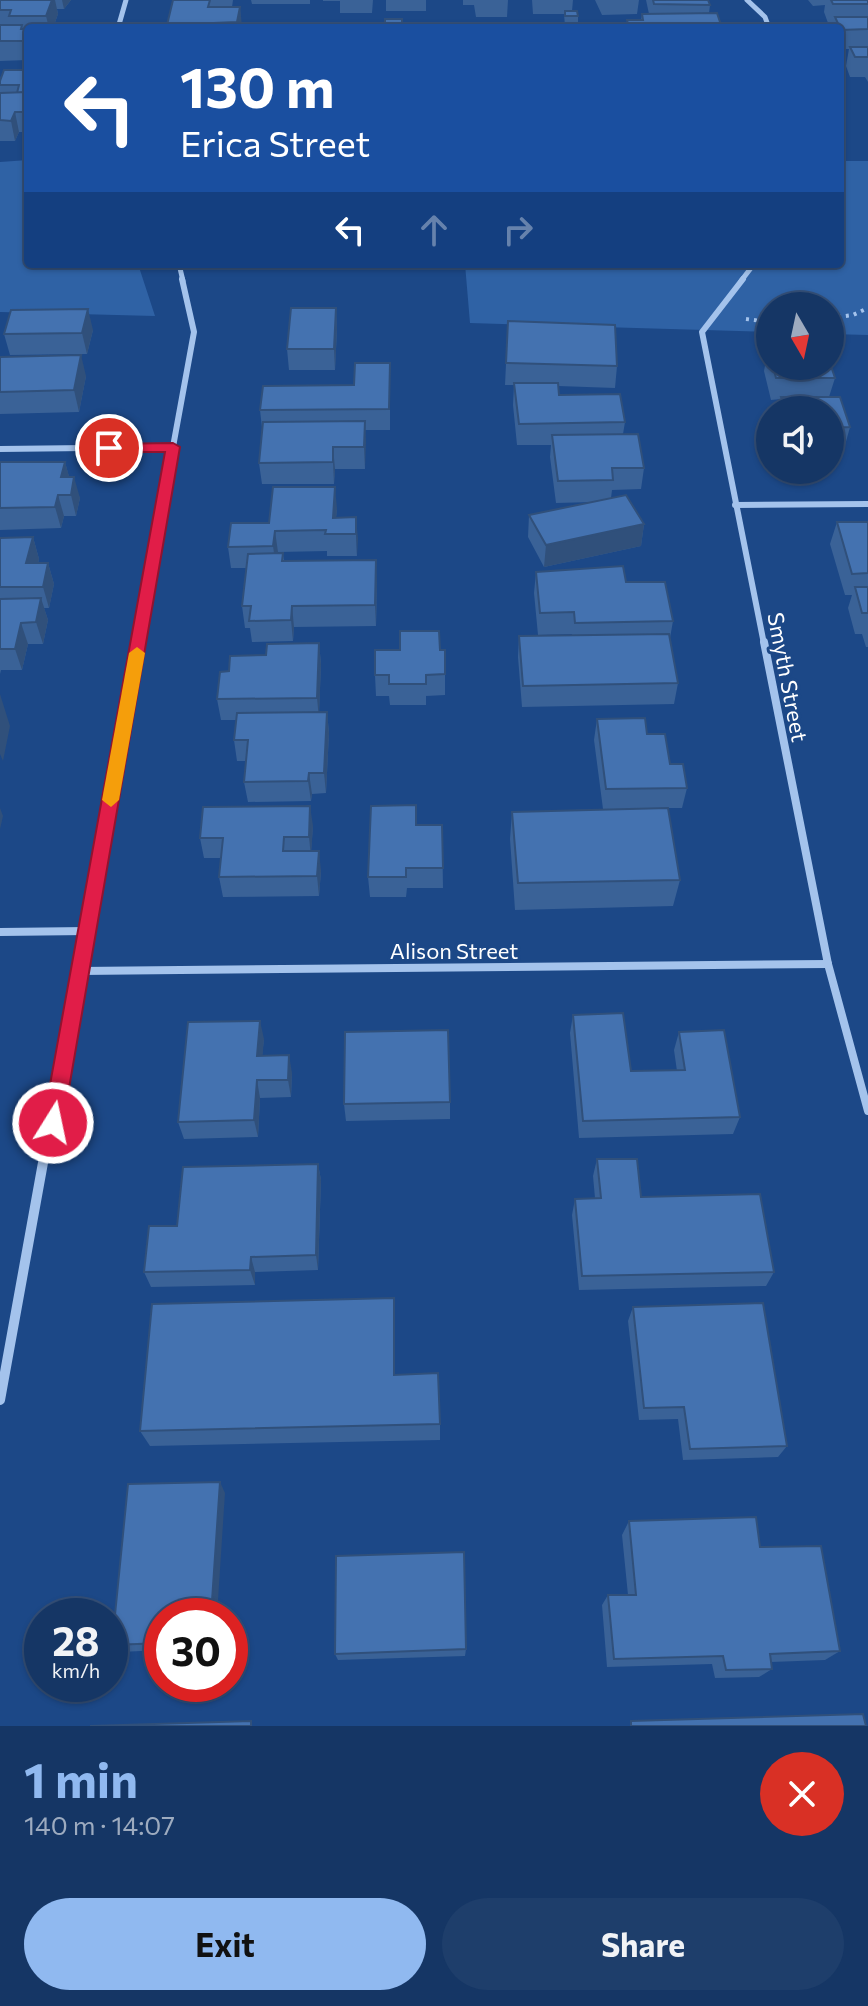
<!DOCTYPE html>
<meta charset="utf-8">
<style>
:root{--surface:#153665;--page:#1e3e6b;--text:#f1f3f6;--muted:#9dabbf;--line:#345079;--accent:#90b9f0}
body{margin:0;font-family:Commissioner,sans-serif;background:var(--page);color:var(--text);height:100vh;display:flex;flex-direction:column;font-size:30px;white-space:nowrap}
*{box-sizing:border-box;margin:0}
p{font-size:26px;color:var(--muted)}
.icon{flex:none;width:44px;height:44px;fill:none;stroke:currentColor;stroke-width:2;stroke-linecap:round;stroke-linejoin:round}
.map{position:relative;height:1726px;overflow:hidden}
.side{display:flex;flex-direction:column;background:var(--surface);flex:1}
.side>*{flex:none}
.hud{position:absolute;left:24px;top:24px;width:820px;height:244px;border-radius:8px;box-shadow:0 2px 6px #0004,0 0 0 2px var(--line);background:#1a4fa0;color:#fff;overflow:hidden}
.needle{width:52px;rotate:171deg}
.controls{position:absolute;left:756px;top:292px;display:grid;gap:16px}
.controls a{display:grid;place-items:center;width:88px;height:88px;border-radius:50%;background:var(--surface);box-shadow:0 2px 6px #0004,0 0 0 2px var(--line);font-size:40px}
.speed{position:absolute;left:24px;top:1598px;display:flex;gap:16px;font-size:40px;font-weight:700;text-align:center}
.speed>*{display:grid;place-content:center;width:104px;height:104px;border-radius:50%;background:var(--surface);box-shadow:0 2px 6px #0004,0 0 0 2px var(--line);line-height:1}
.speed small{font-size:20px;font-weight:400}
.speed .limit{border:12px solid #d22;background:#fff;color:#111}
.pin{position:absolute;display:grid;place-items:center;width:68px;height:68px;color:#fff;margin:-34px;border:4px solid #fff;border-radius:50%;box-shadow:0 2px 8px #0007}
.me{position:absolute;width:88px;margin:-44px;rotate:10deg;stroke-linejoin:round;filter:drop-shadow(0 0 6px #0008)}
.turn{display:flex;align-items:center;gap:28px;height:168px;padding:0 24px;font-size:36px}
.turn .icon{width:104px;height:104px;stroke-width:2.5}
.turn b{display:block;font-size:56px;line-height:68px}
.lanes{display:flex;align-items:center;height:76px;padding:0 24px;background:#0003;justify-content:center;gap:40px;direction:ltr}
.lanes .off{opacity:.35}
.round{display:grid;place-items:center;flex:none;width:84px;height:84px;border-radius:42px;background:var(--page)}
.overview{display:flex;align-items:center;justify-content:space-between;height:136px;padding:0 24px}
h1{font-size:48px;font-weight:700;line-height:60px;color:var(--accent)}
.action{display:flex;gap:16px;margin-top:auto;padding:16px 24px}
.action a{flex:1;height:92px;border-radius:48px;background:var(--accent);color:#111;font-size:32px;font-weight:700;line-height:92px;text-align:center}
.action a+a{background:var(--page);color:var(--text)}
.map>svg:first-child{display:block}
.green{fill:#2f62a5}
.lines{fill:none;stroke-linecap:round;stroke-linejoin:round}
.path{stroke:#a4c3ec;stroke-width:4;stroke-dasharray:3 5;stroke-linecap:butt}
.minor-far3{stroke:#a4c3ec;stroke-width:5}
.minor-far2{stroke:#a4c3ec;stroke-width:6}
.minor-far1{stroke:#a4c3ec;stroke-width:8}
.minor{stroke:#a4c3ec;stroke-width:10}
.wall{fill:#3a6297}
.shaded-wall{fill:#30507b}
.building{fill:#4472b0;stroke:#30507b;stroke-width:2}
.route{fill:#e11d48;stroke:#92132f;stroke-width:2}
.slow{fill:#f59e0b}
.labels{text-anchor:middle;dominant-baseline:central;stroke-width:6;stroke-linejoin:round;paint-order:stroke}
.street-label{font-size:22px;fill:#fff;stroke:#1c4887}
</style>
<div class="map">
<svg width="868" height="1726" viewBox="0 0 868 1726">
<rect width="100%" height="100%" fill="#1c4887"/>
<g class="green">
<polygon points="28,160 28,264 138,264 155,316 0,312 0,162"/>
<polygon points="840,161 868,161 868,335 830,334 830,306 770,306 770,332 470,323 465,264 840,264"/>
</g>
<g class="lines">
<g class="path">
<polyline points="830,318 853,315 868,308"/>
<polyline points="746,319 770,322"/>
</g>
<g class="minor-far3">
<polyline points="747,0 765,17 769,28"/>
<polyline points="118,28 126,0"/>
<polyline points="179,264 183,281"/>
<polyline points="741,281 754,264"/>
</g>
<g class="minor-far2">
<polyline points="743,279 702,332 764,644"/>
<polyline points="0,449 173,447"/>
<polyline points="735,505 868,504"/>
<polyline points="137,644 194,332 182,279"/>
</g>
<g class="minor-far1">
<polyline points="764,642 828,964 868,1111"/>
<polyline points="0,932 87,931"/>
<polyline points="80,971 828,964"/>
<polyline points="52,1115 138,642"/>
</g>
<polyline class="minor" points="0,1400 52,1113"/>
</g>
<g class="wall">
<polygon points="0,0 71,0 64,9 57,9 58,14 53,28 28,28 28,60 0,61"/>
<polygon points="173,0 233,0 232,7 240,7 241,28 167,28 167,25"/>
<polygon points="251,0 310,0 310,4 252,4"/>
<polygon points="323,0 373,0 372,13 340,13 340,1 323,1"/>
<rect x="386" y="0" width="40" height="11"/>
<polygon points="463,0 508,0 507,17 476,17 474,5 463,5"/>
<polygon points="532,0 573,0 572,11 578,16 578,26 565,26 564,14 533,14"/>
<polygon points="595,0 639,0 637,14 602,15"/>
<polygon points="646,0 708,0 710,5 709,13 722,28 626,28 627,20 641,20 642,14 649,14"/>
<polygon points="808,0 868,0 868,82 865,77 850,77 846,66 849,49 840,49 840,28 833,28 834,23 828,23 824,12 825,5 813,6"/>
<polygon points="28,70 28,132 19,132 15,141 0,141 0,76 1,79"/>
<polygon points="336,308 337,329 335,370 289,370 287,349"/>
<polygon points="508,321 617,366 615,388 558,386 559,395 625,422 623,434 644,468 641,489 612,490 611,498 644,524 641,546 544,567 528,537 529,515 594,502 556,503 550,457 551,445 517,445 513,405 514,385 505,385"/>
<polygon points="93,330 87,354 10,355 4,334"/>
<polygon points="768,350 770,350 770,366 830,366 835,378 829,397 850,427 844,449 830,449 830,410 778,410 781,399 771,400 764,371"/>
<polygon points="0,357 86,376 79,412 0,414"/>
<polygon points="390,384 390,430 365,430 365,469 335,469 334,484 262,484 259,463 262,428 260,410 354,385"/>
<polygon points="0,462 65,462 69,477 80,498 76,516 64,516 61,528 0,530"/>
<polygon points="337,509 336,517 356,517 357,556 327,556 327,551 278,552 278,554 283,553 284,561 377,582 376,626 294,627 293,641 252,642 250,628 245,628 242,606 246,568 231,568 228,547 269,523"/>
<polygon points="837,522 868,522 868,647 866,647 862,634 855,634 848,608 852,595 845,595 830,544"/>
<polygon points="33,537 39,559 38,563 48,563 54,584 49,608 44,608 48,620 43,644 28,644 22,670 1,670 0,674 0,538"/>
<polygon points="536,572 626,582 673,621 670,638 678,683 674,704 522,707 518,657 519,636 572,635 572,634 538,635 534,593"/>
<polygon points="319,643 321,664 319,712 327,712 329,733 326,793 312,794 311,801 248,802 244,782 246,761 237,761 234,740 236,720 221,720 217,699 229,671 266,655"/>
<polygon points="440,650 445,650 445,695 426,696 426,705 390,705 389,696 376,696 375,675"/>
<polygon points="597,719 647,734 687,788 682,808 668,808 680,880 673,906 515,910 510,839 512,812 603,809 594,740"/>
<polygon points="417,825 442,825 443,888 407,888 406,897 370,897 368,877"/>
<polygon points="313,826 311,851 321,871 319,896 223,897 219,877 221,858 204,858 200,838"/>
<polygon points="573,1015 631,1071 677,1071 674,1050 679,1032 740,1117 733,1134 579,1138 570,1033"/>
<polygon points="264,1039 262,1056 292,1073 291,1097 260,1098 258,1137 184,1139 178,1122"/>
<polygon points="450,1102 450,1119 346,1121 344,1104"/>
<polygon points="597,1159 641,1197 774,1272 766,1286 579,1290 572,1215 575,1199 595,1198 593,1176"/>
<polygon points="318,1164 321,1180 318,1270 255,1272 255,1285 151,1287 144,1272 177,1226"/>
<polygon points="394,1298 395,1374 440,1424 440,1440 150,1446 140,1431"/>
<polygon points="633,1307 787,1446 778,1457 683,1460 678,1419 639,1420 628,1321"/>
<polygon points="225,1493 162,1616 162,1650 120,1652 112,1645"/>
<polygon points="629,1521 760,1547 840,1651 825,1660 771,1662 772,1669 759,1677 715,1678 712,1664 607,1667 602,1605 608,1595 628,1595 622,1535"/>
<polygon points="466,1649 465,1656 338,1660 335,1654"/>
</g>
<g class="shaded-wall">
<polygon points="52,0 55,0 58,14 53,28 49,28 46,16"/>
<polygon points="62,0 71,0 64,9"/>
<polygon points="240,7 242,26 241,28 237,28 237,22"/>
<polygon points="15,112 19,132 15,141 11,121"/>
<polygon points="336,308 337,329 335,370 334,349"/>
<polygon points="88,309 93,330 87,354 82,333"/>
<polygon points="81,355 86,376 79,412 74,390"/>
<polygon points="365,421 366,442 365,469 364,447"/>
<polygon points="333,447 335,469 334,484 333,462"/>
<polygon points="65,462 71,483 61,477"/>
<polygon points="74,477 80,498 76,516 71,495"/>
<polygon points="335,487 337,509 335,534 333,518"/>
<polygon points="58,495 64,516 61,528 55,507"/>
<polygon points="356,517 358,539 357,556 356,534"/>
<polygon points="644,524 641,546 544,567 546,545"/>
<polygon points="275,531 278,552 276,568 273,546"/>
<polygon points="33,537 39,559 33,585 26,563"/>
<polygon points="376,560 377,582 376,626 375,605"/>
<polygon points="48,563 54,584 49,608 43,587"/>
<polygon points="41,598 48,620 43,644 36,622"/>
<polygon points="292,606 294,627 293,641 291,620"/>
<polygon points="21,623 28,644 22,670 15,649"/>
<polygon points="319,643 321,664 319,719 317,698"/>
<polygon points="0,694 10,726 3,761 0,754"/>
<polygon points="327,712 329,733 326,793 324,773"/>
<polygon points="309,773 312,794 311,801 308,781"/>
<polygon points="310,806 313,826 311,857 309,837"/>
<polygon points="0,808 3,816 0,829"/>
<polygon points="319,851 321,871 319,896 317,876"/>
<polygon points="260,1021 264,1039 261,1074 257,1056"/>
<polygon points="289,1055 292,1073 291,1097 288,1080"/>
<polygon points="257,1080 260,1098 258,1137 254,1120"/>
<polygon points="318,1164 321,1180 318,1270 316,1255"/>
<polygon points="251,1257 255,1272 255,1285 250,1270"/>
<polygon points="394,1298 395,1317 395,1392 394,1375"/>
<polygon points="220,1482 225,1493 217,1616 211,1616"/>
</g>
<g class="building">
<polygon points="0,0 52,0 46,16 9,16 11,10 0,10"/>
<polygon points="173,0 210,0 208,7 240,7 237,22 167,25"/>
<polygon points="653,0 708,0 710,5 654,4"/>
<polygon points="831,0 868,0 868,4 833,4"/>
<polygon points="565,11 577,11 578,16 565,16"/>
<polygon points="717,13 722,28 629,28 627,20 643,20 642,14"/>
<polygon points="835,17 868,17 868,29 841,30"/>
<rect x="385" y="19" width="17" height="9"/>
<polygon points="0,25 22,25 21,29 28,29 28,41 0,41"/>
<polygon points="850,47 868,47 868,57 855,57"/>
<polygon points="4,70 28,70 28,92 17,93 19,85 0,85 0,81"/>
<polygon points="28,92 27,112 15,112 11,121 0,120 0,93"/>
<polygon points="291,308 336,308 334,349 287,349"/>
<polygon points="88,309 82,333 4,334 11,310"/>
<polygon points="508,321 615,325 617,366 506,363"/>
<polygon points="81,355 74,390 0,392 0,357"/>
<polygon points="355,363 390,363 389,409 260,410 263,386 354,385"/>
<polygon points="830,363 835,378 776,378 773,366 830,366"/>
<polygon points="514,383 558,383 559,395 620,394 625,422 519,424"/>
<polygon points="781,397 840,397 850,427 830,428 830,410 785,410"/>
<polygon points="365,421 364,447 333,447 333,462 259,463 263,422"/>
<polygon points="638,434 644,468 612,468 613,480 558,481 552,435"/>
<polygon points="0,462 65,462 61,477 74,477 71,495 58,495 55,507 0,508"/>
<polygon points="273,487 335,487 333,518 356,517 356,534 325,534 326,530 275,531 273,546 228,547 231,523 269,523"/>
<polygon points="626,495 644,524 546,545 529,515"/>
<polygon points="837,522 868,522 868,573 852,574"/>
<polygon points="33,537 26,563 48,563 43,587 0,587 0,538"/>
<polygon points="283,553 282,561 376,560 375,605 292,606 291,620 249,621 251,606 242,606 248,554"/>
<polygon points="623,566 626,582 665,582 673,621 575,623 574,612 540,613 536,572"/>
<polygon points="855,587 868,587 868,613 862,613"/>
<polygon points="41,598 36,622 21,623 15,649 0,649 0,599"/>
<polygon points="400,631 439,631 440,650 445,650 445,674 426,675 426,684 389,684 389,675 375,675 375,650 400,650"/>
<polygon points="669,634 678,683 523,686 519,636"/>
<polygon points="319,643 317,698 217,699 220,672 229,671 230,656 266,655 267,644"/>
<polygon points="327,712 324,773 309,773 308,781 244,782 248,740 234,740 237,713"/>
<polygon points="645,718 647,734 665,734 670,764 683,764 687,788 606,789 597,719"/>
<polygon points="416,805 416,825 442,825 443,868 406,868 406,877 368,877 371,806"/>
<polygon points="310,806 309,837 284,837 283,851 319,851 317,876 219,877 223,838 200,838 203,807"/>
<polygon points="668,808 680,880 518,883 512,812"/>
<polygon points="623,1013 631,1071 685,1070 679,1032 724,1030 740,1117 583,1121 573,1015"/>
<polygon points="260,1021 257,1056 289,1055 288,1080 257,1080 254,1120 178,1122 188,1022"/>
<polygon points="448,1030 450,1102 344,1104 345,1032"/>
<polygon points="597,1159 637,1159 641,1197 760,1194 774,1272 582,1276 575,1199 601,1198"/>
<polygon points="318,1164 316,1255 251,1257 250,1270 144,1272 149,1226 177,1226 183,1167"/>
<polygon points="394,1298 394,1375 438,1373 440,1424 140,1431 152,1304"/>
<polygon points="763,1303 787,1446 690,1449 684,1407 644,1408 633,1307"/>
<polygon points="220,1482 211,1616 162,1616 162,1643 112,1645 128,1484"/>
<polygon points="756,1517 760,1547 821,1546 840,1651 770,1654 772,1669 726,1670 723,1656 614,1659 608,1595 636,1595 629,1521"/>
<polygon points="464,1552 466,1649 335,1654 336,1556"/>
<polygon points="863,1714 866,1726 631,1726 631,1721"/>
<polygon points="251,1721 251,1726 90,1726"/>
</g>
<polygon class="route" points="173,443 180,447 63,1123 60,1129 53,1132 46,1129 43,1123 165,452 109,452 102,448 109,444"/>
<polygon class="slow" points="137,647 145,653 119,800 111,807 102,800 129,653"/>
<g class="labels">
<g class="street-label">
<text transform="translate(788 677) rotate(79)">Smyth Street</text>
<text x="454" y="950">Alison Street</text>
</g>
</g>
</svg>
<div class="controls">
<a><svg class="needle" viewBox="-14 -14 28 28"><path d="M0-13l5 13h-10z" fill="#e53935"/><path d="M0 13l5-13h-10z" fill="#9dabbf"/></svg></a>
<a><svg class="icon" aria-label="sound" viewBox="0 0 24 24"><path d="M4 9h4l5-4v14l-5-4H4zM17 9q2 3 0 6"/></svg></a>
</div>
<div class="speed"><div>28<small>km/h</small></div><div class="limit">30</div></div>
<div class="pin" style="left:109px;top:448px;background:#d93025"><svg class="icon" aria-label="arrive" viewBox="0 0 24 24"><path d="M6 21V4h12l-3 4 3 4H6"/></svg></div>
<svg class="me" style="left:53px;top:1123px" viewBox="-20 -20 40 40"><circle r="17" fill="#e11d48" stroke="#fff" stroke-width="3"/><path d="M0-11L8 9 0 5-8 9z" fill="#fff"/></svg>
<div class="hud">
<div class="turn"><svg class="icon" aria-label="left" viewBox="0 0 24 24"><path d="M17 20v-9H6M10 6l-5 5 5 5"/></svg><div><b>130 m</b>Erica Street</div></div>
<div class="lanes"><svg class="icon" aria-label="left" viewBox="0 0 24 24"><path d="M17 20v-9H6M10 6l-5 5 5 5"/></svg><svg class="icon off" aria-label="ahead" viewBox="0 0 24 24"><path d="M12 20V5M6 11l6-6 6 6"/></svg><svg class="icon off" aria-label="right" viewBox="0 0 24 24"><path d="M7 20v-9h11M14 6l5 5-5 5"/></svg></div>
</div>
</div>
<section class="side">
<div class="overview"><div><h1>1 min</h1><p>140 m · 14:07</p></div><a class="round" style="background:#d93025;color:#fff"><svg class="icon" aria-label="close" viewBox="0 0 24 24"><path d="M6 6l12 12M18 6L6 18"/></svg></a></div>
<div class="action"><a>Exit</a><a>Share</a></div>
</section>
